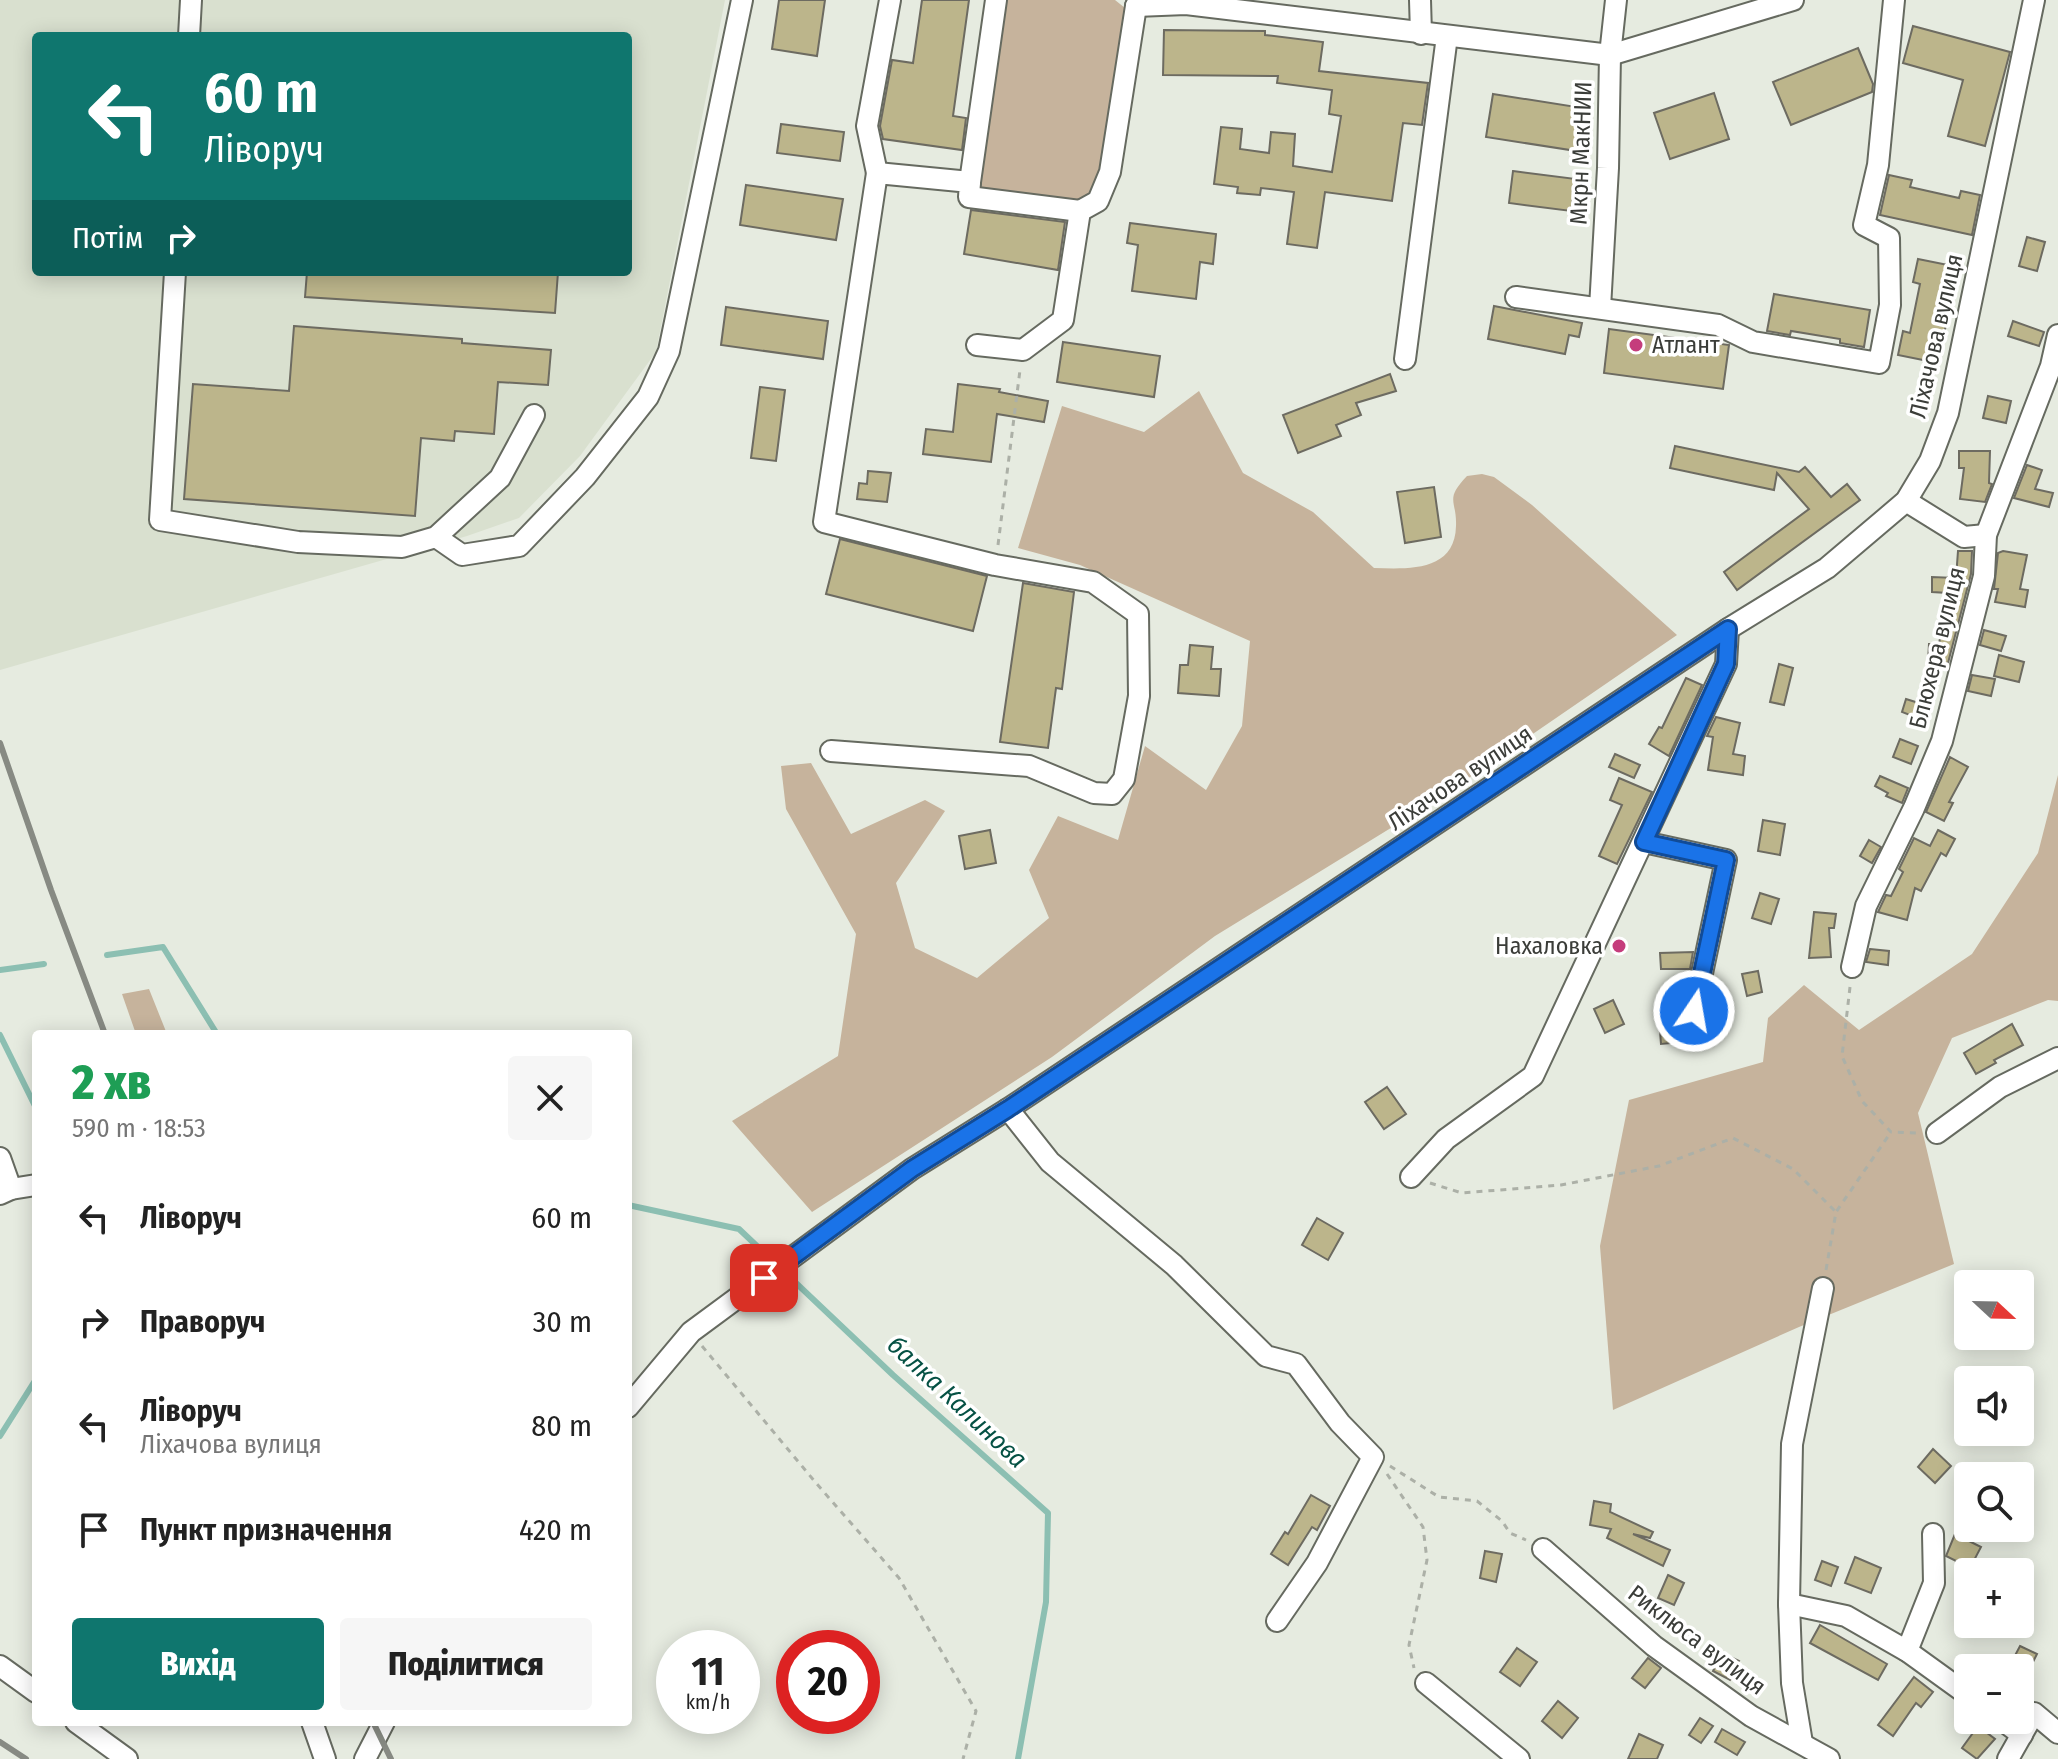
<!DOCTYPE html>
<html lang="uk">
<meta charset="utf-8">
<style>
:root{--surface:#fff;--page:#f6f6f6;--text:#222;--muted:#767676;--accent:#0f766e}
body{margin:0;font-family:"Fira Sans Condensed",sans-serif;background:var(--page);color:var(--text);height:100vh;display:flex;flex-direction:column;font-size:30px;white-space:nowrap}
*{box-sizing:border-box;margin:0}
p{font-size:26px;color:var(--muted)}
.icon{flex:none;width:44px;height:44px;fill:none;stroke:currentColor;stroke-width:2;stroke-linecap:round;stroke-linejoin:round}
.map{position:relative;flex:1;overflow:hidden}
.panel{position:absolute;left:32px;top:1030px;width:600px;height:696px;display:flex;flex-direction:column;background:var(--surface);border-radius:8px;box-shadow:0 4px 20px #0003}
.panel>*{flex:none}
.top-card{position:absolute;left:32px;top:32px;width:600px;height:244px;border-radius:8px;box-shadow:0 4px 20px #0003;background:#0f766e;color:#fff;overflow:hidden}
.needle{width:52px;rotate:112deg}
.fabs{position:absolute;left:1954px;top:1270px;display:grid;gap:16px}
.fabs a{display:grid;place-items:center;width:80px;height:80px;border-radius:8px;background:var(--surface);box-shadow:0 4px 20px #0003;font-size:40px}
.speed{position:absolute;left:656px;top:1630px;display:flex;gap:16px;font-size:40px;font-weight:700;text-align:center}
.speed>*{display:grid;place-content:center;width:104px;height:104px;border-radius:50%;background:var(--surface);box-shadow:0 4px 20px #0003;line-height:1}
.speed small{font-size:20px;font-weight:400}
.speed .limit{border:12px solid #d22;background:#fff;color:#111}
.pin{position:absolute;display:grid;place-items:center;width:68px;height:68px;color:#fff;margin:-34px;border-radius:16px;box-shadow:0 4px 12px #0006}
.me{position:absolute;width:88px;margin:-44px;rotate:12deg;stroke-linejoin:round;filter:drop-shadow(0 0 6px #0008)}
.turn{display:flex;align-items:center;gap:28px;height:168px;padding:0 40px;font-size:36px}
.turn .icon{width:104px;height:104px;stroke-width:2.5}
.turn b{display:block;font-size:56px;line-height:68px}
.then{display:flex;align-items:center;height:76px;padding:0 40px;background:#0003;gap:16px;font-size:30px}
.round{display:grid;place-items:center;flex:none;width:84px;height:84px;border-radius:8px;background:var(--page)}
.overview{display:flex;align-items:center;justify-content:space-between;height:136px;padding:0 40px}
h1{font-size:48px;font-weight:800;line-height:60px;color:#1e9e55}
.button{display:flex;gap:16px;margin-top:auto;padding:16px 40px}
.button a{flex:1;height:92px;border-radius:8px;background:var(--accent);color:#fff;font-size:32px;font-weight:800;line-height:92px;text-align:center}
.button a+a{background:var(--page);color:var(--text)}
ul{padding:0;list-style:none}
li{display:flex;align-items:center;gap:24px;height:104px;padding:0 40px}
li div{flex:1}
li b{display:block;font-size:30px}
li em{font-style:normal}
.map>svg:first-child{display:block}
.built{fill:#d9e0cf;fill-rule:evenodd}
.green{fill:#c6b39c}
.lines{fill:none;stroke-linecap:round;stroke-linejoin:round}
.stream{stroke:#8cbfb2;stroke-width:6}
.building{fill:#bcb58b;stroke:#6d6b61;stroke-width:2}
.minor-casing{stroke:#666a60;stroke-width:24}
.path{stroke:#acb0a7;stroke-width:3;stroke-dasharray:6 6;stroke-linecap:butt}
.minor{stroke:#fff;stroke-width:20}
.rail{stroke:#878a83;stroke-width:6}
.route-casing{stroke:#114b97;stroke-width:20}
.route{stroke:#1a73e8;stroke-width:14}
.poi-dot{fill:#c53d7c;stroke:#fff;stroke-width:3}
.labels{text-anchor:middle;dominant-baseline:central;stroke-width:7;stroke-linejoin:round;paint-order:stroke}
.street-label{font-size:24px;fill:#3b3d39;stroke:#fff}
.poi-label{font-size:24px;fill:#3b3d39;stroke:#fff;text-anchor:start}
.water-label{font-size:26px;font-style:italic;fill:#055144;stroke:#fff}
</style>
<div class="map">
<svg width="2058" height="1759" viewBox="0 0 2058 1759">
<rect width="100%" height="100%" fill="#e6ebe0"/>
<path class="built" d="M0,0H725L656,352L580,456L519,518L467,536L0,670ZM36,36H628V272H36Z"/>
<g class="green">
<polygon points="1004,0 1115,0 1125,8 1100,169 1089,194 1079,202 983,190 980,185"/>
<path d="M1199,391L1243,473L1313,512L1374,568C1408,569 1455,572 1456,526C1457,500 1444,500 1467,476L1482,474L1494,477L1532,505L1677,635L1438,799L1215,936L1052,1057L812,1212L732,1121L838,1056L856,934L786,809L781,766L811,763L851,834L925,800L945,811L896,883L915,948L977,978L1049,918L1029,870L1058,816L1118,840L1145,746L1206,790L1242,726L1250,641L1080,565L1018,548L1062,406L1144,432Z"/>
<polygon points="2058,775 2058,1001 2048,1000 1952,1038 1918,1113 1954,1264 1799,1327 1613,1410 1600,1246 1629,1100 1763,1062 1768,1018 1804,985 1859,1030 1972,954 2038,853"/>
<polygon points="149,989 167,1034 136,1034 122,994"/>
</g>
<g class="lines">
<g class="stream">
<polyline points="107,955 163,947 217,1034"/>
<polyline points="0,970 44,964"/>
<polyline points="0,1035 36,1108"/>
<polyline points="628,1205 739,1229 893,1375 1048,1513 1046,1602 1018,1759"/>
<polyline points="0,1436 36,1379"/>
</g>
</g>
<g class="building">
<polygon points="779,0 825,0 817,56 772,49"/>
<polygon points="922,0 969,0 953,116 966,118 962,150 883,139 880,126 892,60 913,63"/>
<polygon points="1913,26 2010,52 1985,146 1948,136 1963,80 1903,63"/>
<polygon points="1164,30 1265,31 1265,35 1323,42 1319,71 1428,83 1422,125 1403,123 1392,201 1325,192 1317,248 1287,244 1294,192 1261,188 1260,195 1237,193 1238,187 1214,184 1221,127 1242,129 1240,149 1269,153 1271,132 1295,134 1293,166 1332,172 1341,116 1329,114 1332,90 1277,83 1278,76 1163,75"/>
<polygon points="1858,48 1873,84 1872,92 1791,125 1773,82"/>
<polygon points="1714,93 1729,139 1670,159 1654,113"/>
<polygon points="1493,94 1589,109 1583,152 1486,137"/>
<polygon points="781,124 844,132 840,161 777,153"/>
<polygon points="1513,171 1576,179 1571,211 1509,203"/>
<polygon points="1889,175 1912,180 1910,187 1959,198 1961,191 1980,195 1972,235 1880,215"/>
<polygon points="746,185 843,199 836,240 740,225"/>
<polygon points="971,210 1065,222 1058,270 964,254"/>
<polygon points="1130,223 1216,234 1213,264 1200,262 1196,299 1132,291 1138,245 1127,243"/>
<polygon points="2027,237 2045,242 2037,271 2019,266"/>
<polygon points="1918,259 1958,267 1938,363 1898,355 1903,331 1910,333 1920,284 1913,282"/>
<polygon points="307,272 558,272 555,313 305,297"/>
<polygon points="1774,294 1870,310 1864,347 1840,343 1840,339 1791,331 1790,335 1767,331"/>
<polygon points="1494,306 1582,323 1579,337 1569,335 1565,354 1488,339"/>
<polygon points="726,307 828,321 823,359 721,345"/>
<polygon points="2013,321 2044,332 2039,346 2008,336"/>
<polygon points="294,326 462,339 462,343 551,350 548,385 498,382 494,434 455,431 454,441 421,438 415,516 184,499 193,384 289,391"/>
<polygon points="1609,329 1729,345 1723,389 1604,373"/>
<polygon points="1063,342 1160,356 1154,397 1057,382"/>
<polygon points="1390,374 1396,391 1356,403 1361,415 1336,425 1341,436 1298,453 1283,415"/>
<polygon points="958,384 1000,389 999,392 1048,401 1044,422 997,414 991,462 923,454 926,429 953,432"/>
<polygon points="760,387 785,390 776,461 751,458"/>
<polygon points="1988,396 2011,401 2006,423 1983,418"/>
<polygon points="1675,446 1799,472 1805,467 1831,497 1847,484 1860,500 1737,590 1724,572 1809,509 1777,473 1774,490 1670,468"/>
<polygon points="1959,451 1990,451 1989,483 1992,484 1985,502 1960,499 1964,468 1959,468"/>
<polygon points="2027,465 2042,470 2035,489 2053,493 2049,507 2014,498"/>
<polygon points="868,471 891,473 887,502 857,499 859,483 867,484"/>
<polygon points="1434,487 1441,537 1405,543 1397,492"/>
<polygon points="840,539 987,576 973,631 826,594"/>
<polygon points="1958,551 1972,551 1971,574 1948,663 1928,662 1929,644 1939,644 1948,593 1932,592 1932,577 1956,578"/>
<polygon points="2003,551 2027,555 2020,589 2028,590 2025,607 1995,602 1998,589 1994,589 1998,553"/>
<polygon points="1023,583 1074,592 1062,689 1056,688 1048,748 1000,742"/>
<polygon points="1984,630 2006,636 2001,651 1980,645"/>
<polygon points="1190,645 1213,647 1211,669 1221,669 1219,696 1178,693 1180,665 1188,665"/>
<polygon points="1999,655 2024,662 2019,682 1994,676"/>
<polygon points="1779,664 1793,668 1784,705 1770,702"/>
<polygon points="1972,675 1995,679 1991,696 1968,691"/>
<polygon points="1686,678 1702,685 1669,756 1649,744 1659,727 1662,728"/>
<polygon points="1906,699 1925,705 1920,719 1902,712"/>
<polygon points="1716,717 1740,723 1733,754 1745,756 1743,775 1708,770 1713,737 1707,736"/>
<polygon points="1900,739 1918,746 1911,764 1893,757"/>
<polygon points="1615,754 1640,765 1634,778 1609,767"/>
<polygon points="1950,757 1968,767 1949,802 1953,803 1944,821 1926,812"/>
<polygon points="1880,776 1908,788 1902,803 1886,796 1888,793 1875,786"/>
<polygon points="1619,778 1652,792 1617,864 1599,856 1622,805 1610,800"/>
<polygon points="1763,820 1785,824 1780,855 1758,851"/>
<polygon points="990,830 996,863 965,869 959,836"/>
<polygon points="1938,830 1955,839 1946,856 1941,853 1921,891 1915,888 1907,920 1878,912 1886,895 1891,896 1903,872 1899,869 1914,838 1930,846"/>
<polygon points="1869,840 1881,847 1872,863 1860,856"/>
<polygon points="1760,893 1779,899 1771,924 1752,918"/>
<polygon points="1814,912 1836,914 1834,928 1829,928 1831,957 1809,958"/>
<polygon points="1870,949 1889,951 1888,965 1866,962"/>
<polygon points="1693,952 1690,969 1661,969 1660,953"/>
<polygon points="1758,971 1762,992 1747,996 1742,974"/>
<polygon points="1613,1000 1624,1024 1605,1033 1594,1009"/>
<polygon points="1682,1016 1692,1024 1704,1019 1720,1019 1720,1034 1714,1034 1714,1039 1661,1044 1659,1018"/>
<polygon points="2012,1024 2023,1045 1994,1060 1996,1063 1976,1074 1964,1053"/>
<polygon points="1387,1087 1406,1114 1384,1129 1365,1102"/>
<polygon points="1317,1218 1343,1233 1328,1260 1302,1245"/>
<polygon points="1933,1449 1951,1466 1935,1483 1918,1467"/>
<polygon points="1311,1495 1330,1506 1317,1530 1312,1527 1288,1565 1271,1554 1285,1532 1288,1534"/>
<polygon points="1594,1501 1611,1504 1610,1512 1653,1532 1650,1538 1633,1534 1670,1550 1663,1566 1607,1538 1611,1529 1590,1525"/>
<polygon points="1955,1534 1981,1547 1970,1568 1946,1556"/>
<polygon points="1485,1551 1502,1554 1496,1582 1480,1578"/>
<polygon points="1855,1557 1881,1568 1871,1593 1845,1583"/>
<polygon points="1822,1561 1838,1567 1831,1586 1815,1580"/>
<polygon points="1668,1575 1684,1583 1674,1605 1658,1598"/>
<polygon points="1820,1625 1887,1664 1878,1680 1810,1643"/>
<polygon points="2020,1646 2037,1654 2026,1676 2020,1673 2020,1668 2009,1667"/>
<polygon points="1517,1648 1537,1662 1520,1686 1500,1672"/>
<polygon points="1722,1653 1739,1661 1730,1680 1713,1671"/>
<polygon points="1648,1658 1661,1668 1645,1688 1632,1678"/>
<polygon points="1914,1677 1933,1692 1921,1707 1916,1703 1893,1736 1878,1725"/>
<polygon points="1558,1701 1578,1718 1562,1738 1542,1721"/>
<polygon points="1700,1718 1713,1726 1701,1743 1689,1735"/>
<polygon points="1978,1726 1995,1739 1977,1759 1962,1748"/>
<polygon points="1722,1729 1745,1742 1737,1755 1715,1742"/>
<polygon points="1639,1734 1663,1745 1657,1759 1628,1759"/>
</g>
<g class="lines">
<g class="minor-casing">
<g id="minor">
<polyline points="1420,0 1421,34"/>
<polyline points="1136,6 1186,4 1610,55 1793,0"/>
<polyline points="189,36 191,0"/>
<polyline points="877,173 867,126 890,0"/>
<polyline points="970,182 996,0"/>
<polyline points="175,272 160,520 298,542 402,547 436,537 500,478 534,415"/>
<polyline points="1516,297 1718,325 1753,342 1879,363 1890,305 1889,238 1864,225 1878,165 1894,0"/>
<polyline points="1600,308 1608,168 1610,55 1616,0"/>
<polyline points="977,345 1023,350 1063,320 1080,211 1098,201 1110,172 1136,6"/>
<polyline points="1405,359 1447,36"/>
<polyline points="1906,501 1964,537 1986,535"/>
<polyline points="436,537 462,555 519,546 585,477 648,397 669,351 742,0"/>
<polyline points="831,751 1029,766 1094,793 1112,794 1124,779 1139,696 1138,614 1093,582 995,565 824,522 877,173 970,182 969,197 1080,211"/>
<polyline points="1644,842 1726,860 1694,1011"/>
<polyline points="1852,967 1866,906 1914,808 1942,741 1984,576 1986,535 2051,366 2058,335"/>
<polyline points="1008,1109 1050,1162 1174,1265 1266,1356 1296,1364 1340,1423 1373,1457 1317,1563 1277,1621"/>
<polyline points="1937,1133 2000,1087 2058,1058"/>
<polyline points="0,1158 11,1189"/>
<polyline points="1411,1177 1446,1139 1533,1076 1726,664 1728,629"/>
<polyline points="0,1194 11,1189 36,1185"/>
<polyline points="628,1407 691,1332 912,1169 1008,1109 1728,629 1827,568 1906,501 1930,461 1948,413 2034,0"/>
<polyline points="1543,1549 1654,1646 1751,1716 1829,1759"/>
<polyline points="1789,1604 1846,1616 1907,1651 1968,1695"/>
<polyline points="1907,1651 1934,1583 1933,1534"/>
<polyline points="0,1666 36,1692"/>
<polyline points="1426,1683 1519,1759"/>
<polyline points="2002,1720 2022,1735"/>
<polyline points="76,1722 127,1759"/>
<polyline points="312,1722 325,1759"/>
<polyline points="1802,1743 1792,1683 1789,1604 1792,1444 1823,1288"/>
<polyline points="365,1759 384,1722"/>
<polyline points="2008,1759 2034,1713 2058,1733"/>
</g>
</g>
<g class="path">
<polyline points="998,545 1020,370"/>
<polyline points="1850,987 1842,1056 1862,1101 1891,1132 1918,1133"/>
<polyline points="1430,1183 1462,1193 1561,1185 1659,1166 1733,1138 1793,1169 1836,1212"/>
<polyline points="1826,1270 1836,1212 1891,1132"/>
<polyline points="702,1346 816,1483 899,1578 976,1711 963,1759"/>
<polyline points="1390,1466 1439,1497 1477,1501 1502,1521 1510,1533 1526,1540"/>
<polyline points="1387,1474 1423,1527 1427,1560 1409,1645 1414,1668"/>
</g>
<use href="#minor" class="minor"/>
<g class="rail">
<polyline points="0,743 51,890 105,1034"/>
<polyline points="373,1722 391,1759"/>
<polyline points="0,1742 26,1759"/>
</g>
</g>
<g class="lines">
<g class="route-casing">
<polyline id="route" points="764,1278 912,1169 1008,1109 1728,629 1726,664 1644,842 1726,860 1694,1011"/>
</g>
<use href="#route" class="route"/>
</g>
<g class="poi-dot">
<circle cx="1636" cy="345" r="8"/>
<circle cx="1619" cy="946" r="8"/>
</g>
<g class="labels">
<g class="street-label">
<text transform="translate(1581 153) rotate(-88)">Мкрн МакНИИ</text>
<text transform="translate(1936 336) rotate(-77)">Ліхачова вулиця</text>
<text transform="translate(1937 648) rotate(-76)">Блюхера вулиця</text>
<text transform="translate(1460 778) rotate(-34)">Ліхачова вулиця</text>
<text transform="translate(1697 1640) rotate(37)">Риклюса вулиця</text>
</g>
<g class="poi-label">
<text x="1652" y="345">Атлант</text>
<text x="1603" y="946" text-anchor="end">Нахаловка</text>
</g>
<g class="water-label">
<text transform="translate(957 1402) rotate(43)">балка Калинова</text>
</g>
</g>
</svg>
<div class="fabs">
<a><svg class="needle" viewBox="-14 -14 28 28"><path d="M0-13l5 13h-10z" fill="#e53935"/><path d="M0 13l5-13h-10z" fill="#767676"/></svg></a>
<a><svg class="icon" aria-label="sound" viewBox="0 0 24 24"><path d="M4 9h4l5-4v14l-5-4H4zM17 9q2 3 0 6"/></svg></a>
<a><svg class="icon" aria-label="search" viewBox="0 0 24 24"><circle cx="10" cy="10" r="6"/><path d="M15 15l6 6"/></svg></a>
<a>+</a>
<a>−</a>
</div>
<div class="speed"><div>11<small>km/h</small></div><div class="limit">20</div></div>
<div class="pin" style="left:764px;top:1278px;background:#d93025"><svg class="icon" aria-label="arrive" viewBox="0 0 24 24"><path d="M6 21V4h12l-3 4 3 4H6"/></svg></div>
<svg class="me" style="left:1694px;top:1011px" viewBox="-20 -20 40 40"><circle r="17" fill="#1a73e8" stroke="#fff" stroke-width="3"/><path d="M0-11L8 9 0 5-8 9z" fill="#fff"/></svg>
<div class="top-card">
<div class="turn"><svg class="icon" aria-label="left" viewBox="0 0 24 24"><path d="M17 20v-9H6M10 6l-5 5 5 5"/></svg><div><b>60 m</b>Ліворуч</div></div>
<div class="then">Потім<svg class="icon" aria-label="right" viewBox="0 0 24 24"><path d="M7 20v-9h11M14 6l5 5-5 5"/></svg></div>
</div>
<section class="panel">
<div class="overview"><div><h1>2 хв</h1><p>590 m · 18:53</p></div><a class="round"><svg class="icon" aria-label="close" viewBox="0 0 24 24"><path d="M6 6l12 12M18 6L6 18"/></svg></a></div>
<ul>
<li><svg class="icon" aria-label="left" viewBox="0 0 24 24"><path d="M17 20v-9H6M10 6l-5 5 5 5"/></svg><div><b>Ліворуч</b></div><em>60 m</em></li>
<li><svg class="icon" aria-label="right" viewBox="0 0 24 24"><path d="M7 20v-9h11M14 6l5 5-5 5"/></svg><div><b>Праворуч</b></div><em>30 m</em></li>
<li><svg class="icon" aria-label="left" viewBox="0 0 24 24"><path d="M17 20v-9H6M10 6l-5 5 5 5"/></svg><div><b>Ліворуч</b><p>Ліхачова вулиця</p></div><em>80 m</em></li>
<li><svg class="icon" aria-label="arrive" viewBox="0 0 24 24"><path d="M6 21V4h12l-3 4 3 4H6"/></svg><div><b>Пункт призначення</b></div><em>420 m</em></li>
</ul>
<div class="button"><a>Вихід</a><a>Поділитися</a></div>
</section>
</div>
